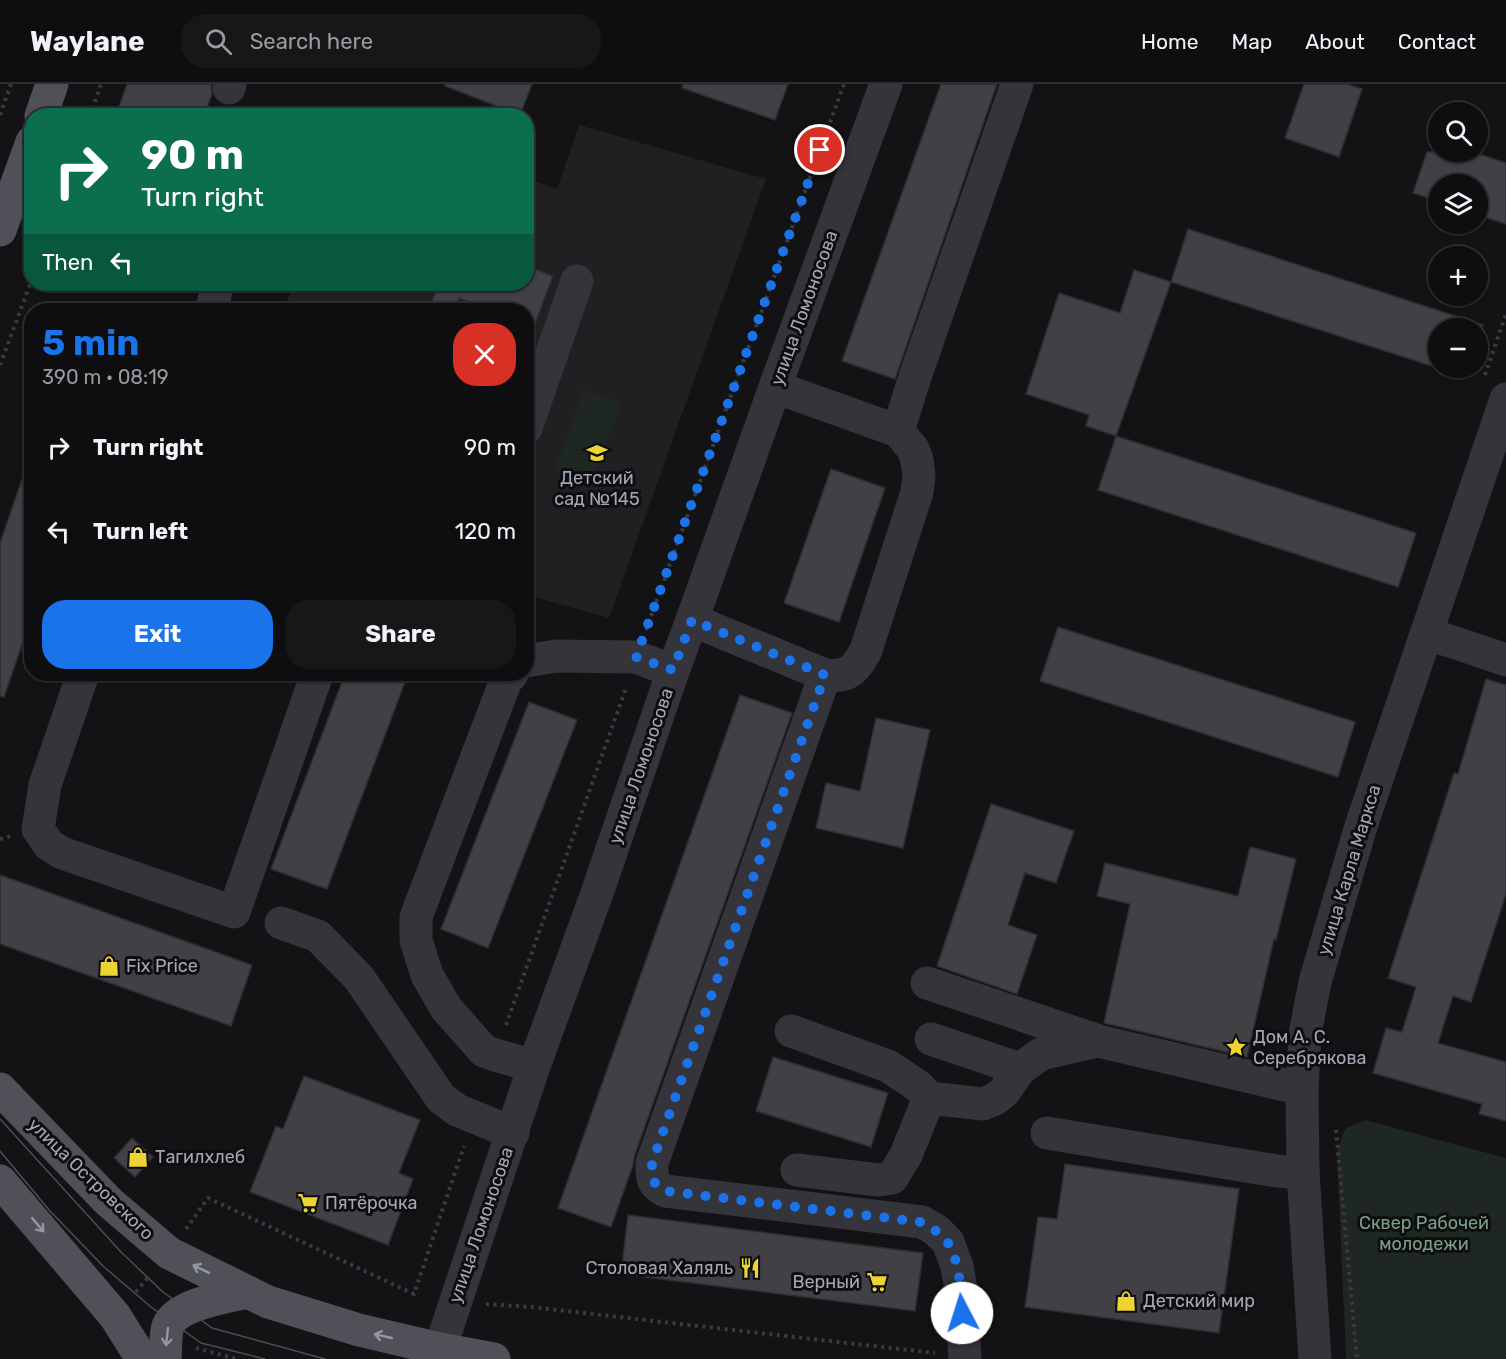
<!DOCTYPE html>
<meta charset="utf-8">
<style>
:root{--surface:#0e0e10;--page:#171719;--text:#f1f3f6;--muted:#9b9c9f;--line:#2e2e30;--accent:#1a73e8}
body{margin:0;font-family:Rubik,sans-serif;background:var(--page);color:var(--text);height:100vh;display:flex;flex-direction:column;font-size:22px;white-space:nowrap}
*{box-sizing:border-box;margin:0}
p{font-size:20px;color:var(--muted)}
.icon{flex:none;width:33px;height:33px;fill:none;stroke:currentColor;stroke-width:2;stroke-linecap:round;stroke-linejoin:round}
.map{position:relative;flex:1;overflow:hidden}
.drawer{position:absolute;left:24px;top:219px;width:510px;height:378px;display:flex;flex-direction:column;background:var(--surface);border-radius:24px;box-shadow:0 2px 4px #0004,0 0 0 2px var(--line)}
.drawer>*{flex:none}
.guide{position:absolute;left:24px;top:24px;width:510px;height:183px;border-radius:24px;box-shadow:0 2px 4px #0004,0 0 0 2px var(--line);background:#0b6e4f;color:#fff;overflow:hidden}
.fabs{position:absolute;left:1428px;top:18px;display:grid;gap:12px}
.fabs a{display:grid;place-items:center;width:60px;height:60px;border-radius:50%;background:var(--surface);box-shadow:0 2px 4px #0004,0 0 0 2px var(--line);font-size:30px}
.pin{position:absolute;display:grid;place-items:center;width:51px;height:51px;color:#fff;margin:-26px;border:3px solid #fff;border-radius:50%;box-shadow:0 2px 6px #0007}
.me{position:absolute;width:66px;margin:-33px;rotate:355deg;stroke-linejoin:round;filter:drop-shadow(0 0 4px #0008)}
.turn{display:flex;align-items:center;gap:21px;height:126px;padding:0 18px;font-size:27px}
.turn .icon{width:78px;height:78px;stroke-width:2.5}
.turn b{display:block;font-size:42px;line-height:51px}
.then{display:flex;align-items:center;height:57px;padding:0 18px;background:#0003;gap:12px;font-size:22px}
.round{display:grid;place-items:center;flex:none;width:63px;height:63px;border-radius:24px;background:var(--page)}
.summary{display:flex;align-items:center;justify-content:space-between;height:102px;padding:0 18px}
h1{font-size:36px;font-weight:700;line-height:45px;color:var(--accent)}
.primary-button{display:flex;gap:12px;margin-top:auto;padding:12px 18px}
.primary-button a{flex:1;height:69px;border-radius:24px;background:var(--accent);color:#fff;font-size:24px;font-weight:700;line-height:69px;text-align:center}
.primary-button a+a{background:var(--page);color:var(--text)}
ul{padding:0;list-style:none}
li{display:flex;align-items:center;gap:18px;height:84px;padding:0 18px}
li div{flex:1}
li b{display:block;font-size:22px}
li em{font-style:normal}
header{display:flex;align-items:center;gap:36px;box-sizing:border-box;height:84px;padding:0 30px;background:var(--surface);border-bottom:2px solid var(--line)}
header strong{font-size:28px}
nav{display:flex;gap:33px;margin-inline-start:auto;font-size:21px}
.search{width:420px;height:54px;background:var(--page);display:flex;align-items:center;gap:15px;box-sizing:border-box;padding:0 21px;border-radius:24px;color:var(--muted);font-size:22px}
.map>svg:first-child{display:block}
.built{fill:#201f22}
.green{fill:#1f2722}
.building{fill:#404045;stroke:#2e2d31;stroke-width:1.5}
.lines{fill:none;stroke-linecap:round;stroke-linejoin:round}
.path{stroke:#3a3b41;stroke-width:4;stroke-dasharray:3 4.5;stroke-linecap:butt}
.minor{stroke:#34343a;stroke-width:33}
.major{stroke:#505059;stroke-width:33}
.tram{stroke:#4d4e55;stroke-width:1.5}
.oneway{stroke:#9496a3}
.route{stroke:#1a73e8;stroke-width:10;stroke-dasharray:0 18}
.labels{text-anchor:middle;dominant-baseline:central;stroke-width:6;stroke-linejoin:round;paint-order:stroke}
.street-label{font-size:18px;fill:#a5a7b5;stroke:#0e0e10}
.poi-label{font-size:18px;fill:#a5a7b5;stroke:#0e0e10;text-anchor:start}
.park-label{font-size:18px;fill:#7ca086;stroke:#0e0e10}
</style>
<header>
<strong>Waylane</strong>
<div class="search"><svg class="icon" aria-label="search" viewBox="0 0 24 24"><circle cx="10" cy="10" r="6"/><path d="M15 15l6 6"/></svg>Search here</div>
<nav><a>Home</a><a>Map</a><a>About</a><a>Contact</a></nav>
</header>
<div class="map">
<svg width="1506" height="1275" viewBox="0 0 1506 1275">
<rect width="100%" height="100%" fill="#131315"/>
<polygon class="built" points="579,41 766,95 609,534 527,511 526,226 284,226 293,200 526,200 527,94 557,105"/>
<g class="green">
<polygon points="584,306 621,320 591,400 554,387"/>
<polygon points="1365,1036 1506,1074 1506,1275 1346,1275 1337,1067 1345,1045"/>
</g>
<g class="building">
<polygon points="127,0 211,0 212,10 204,32 116,32"/>
<polygon points="445,0 532,0 520,31 445,2"/>
<polygon points="683,0 788,0 775,36 682,4"/>
<polygon points="941,0 997,0 895,295 842,277"/>
<polygon points="1304,0 1347,0 1362,5 1339,73 1285,54"/>
<polygon points="1427,68 1473,68 1506,79 1506,140 1478,131 1478,100 1438,100 1438,117 1413,109"/>
<polygon points="1188,145 1483,241 1478,257 1478,244 1438,244 1438,284 1469,284 1466,293 1171,198"/>
<polygon points="526,182 553,192 529,256 526,256 526,226 492,226 459,214 455,226 429,226 436,206 426,202 427,200 526,200"/>
<polygon points="1134,186 1171,198 1116,352 1086,342 1089,331 1026,310 1059,209 1120,229"/>
<polygon points="1116,352 1416,449 1398,503 1098,406"/>
<polygon points="28,378 32,379 32,532 4,613 0,612 0,459"/>
<polygon points="831,385 885,404 839,538 784,519"/>
<polygon points="1058,543 1355,638 1338,693 1040,597"/>
<polygon points="345,590 408,590 327,805 271,785"/>
<polygon points="1486,595 1506,601 1506,810 1471,918 1453,912 1438,959 1506,978 1506,1037 1479,1030 1482,1020 1373,989 1386,944 1402,948 1416,903 1388,894 1454,689 1458,690"/>
<polygon points="740,611 792,629 634,1073 633,1081 611,1143 558,1124"/>
<polygon points="529,618 577,636 488,864 441,845"/>
<polygon points="876,634 930,646 903,764 816,744 826,699 860,707"/>
<polygon points="991,720 1074,747 1056,799 1025,789 1008,841 1037,851 1017,910 937,882"/>
<polygon points="1250,763 1296,775 1276,856 1274,855 1247,973 1104,939 1130,820 1097,812 1105,779 1238,812"/>
<polygon points="0,791 252,881 231,942 0,860"/>
<polygon points="773,973 888,1009 871,1063 756,1027"/>
<polygon points="304,992 420,1036 399,1089 413,1095 388,1161 250,1108 276,1042 283,1045"/>
<polygon points="132,1054 153,1073 135,1093 114,1074"/>
<polygon points="1065,1080 1239,1105 1219,1249 1025,1223 1038,1133 1057,1135"/>
<polygon points="628,1131 923,1169 915,1227 621,1190"/>
</g>
<g class="lines">
<g class="path">
<polyline points="0,31 11,0"/>
<polyline points="90,32 101,0"/>
<polyline points="0,281 32,195"/>
<polyline points="1485,291 1506,230"/>
<polyline points="646,546 844,0"/>
<polyline points="0,755 11,752"/>
<polyline points="506,941 626,604"/>
<polyline points="1336,1046 1357,1275"/>
<polyline points="186,1145 208,1114 414,1210 464,1062"/>
<polyline points="136,1208 150,1191"/>
<polyline points="486,1220 531,1223 935,1269"/>
<polyline points="196,1264 236,1275"/>
</g>
<g class="minor">
<polyline points="229,4 230,0"/>
<polyline points="212,200 216,207 212,226"/>
<polyline points="526,344 577,197"/>
<polyline points="898,347 915,293 1017,0"/>
<path d="M692,536L825,591C849,594 855,586 866,566L917,408L919,391L917,376L913,365L898,347L775,303"/>
<polyline points="1426,550 1453,558 1506,576"/>
<polyline points="526,577 556,572 636,573 673,587"/>
<polyline points="83,590 45,701 38,745 49,761 62,769 234,828 317,590"/>
<polyline points="512,590 506,596 416,833 416,856 427,891 446,924 484,967 495,971 534,982"/>
<path d="M825,591L652,1079C652,1094 651,1099 665,1107L922,1138L936,1146L948,1158L957,1182L961,1206L965,1275"/>
<polyline points="281,839 318,852 359,894 441,1014 457,1026 513,1049"/>
<polyline points="927,899 1096,956"/>
<polyline points="791,947 888,982 918,1002 929,1014 983,1020 995,1015 1004,1008 1020,985"/>
<polyline points="931,955 1020,985 1041,970 1098,957 1302,1005"/>
<polyline points="1047,1049 1277,1087 1303,1089"/>
<polyline points="797,1086 878,1096 892,1094 906,1071 929,1014"/>
<polyline points="440,1265 534,982 596,812 673,587 692,536 775,303 886,0"/>
<polyline points="1315,1275 1303,1089 1302,1005 1305,950 1315,898 1361,742 1506,315"/>
</g>
<g class="major">
<polyline points="41,32 52,0"/>
<polyline points="0,146 32,58"/>
<polyline points="0,1005 109,1118 169,1169 268,1218 359,1246 440,1265 494,1275"/>
<polyline points="0,1097 115,1232 142,1275"/>
<path d="M165,1275C166,1266 165,1250 168,1242C177,1220 226,1213 248,1208"/>
</g>
<g class="tram">
<polyline points="0,1035 121,1168 163,1208 212,1244 325,1275"/>
<polyline points="0,1067 50,1127 103,1182 151,1223 201,1259 265,1275"/>
</g>
</g>
<defs><path id="oneway-shaft" d="M-6 0H5M1.5-3L5.5 0L1.5 3" fill="none" stroke-width="1.6" stroke-linecap="round" stroke-linejoin="round" transform="scale(1.5)"/></defs>
<g class="oneway">
<use href="#oneway-shaft" transform="translate(38 1141) rotate(50)"/>
<use href="#oneway-shaft" transform="translate(201 1185) rotate(-154)"/>
<use href="#oneway-shaft" transform="translate(383 1252) rotate(-167)"/>
<use href="#oneway-shaft" transform="translate(167 1253) rotate(96)"/>
</g>
<g class="lines">
<path class="route" d="M820,66L636,573L673,586L692,536L825,591L652,1079C652,1094 651,1099 665,1107L921,1138C931,1144 942,1149 948,1159C960,1179 961,1206 962,1229"/>
</g>
<defs>
<g id="school-bare" transform="scale(1.62)"><path d="M0-5L7-2L0 1L-7-2ZM-4 1L0 2.5L4 1V4Q0 6-4 4Z" fill="#eed432" stroke="#0e0e10" stroke-width="2.5" paint-order="stroke"/></g>
<g id="shop-bare" transform="scale(1.62)"><path d="M-5-2.5h2.3a2.7 3.5 0 0 1 5.4 0H5L5.5 6h-11ZM-1.5-2.5h3a1.5 2.3 0 0 0-3 0Z" fill="#eed432" stroke="#0e0e10" stroke-width="2.5" paint-order="stroke"/></g>
<g id="sight-bare" transform="scale(1.62)"><path d="M0-6L1.8-2.2L6-1.7L2.9 1.2L3.7 5.4L0 3.3L-3.7 5.4L-2.9 1.2L-6-1.7L-1.8-2.2Z" fill="#eed432" stroke="#0e0e10" stroke-width="2.5" paint-order="stroke"/></g>
<g id="supermarket-bare" transform="scale(1.62)"><path d="M-6-5.5h2.5l.6 2H6L4.5 2H-2.5L-4.4-4H-6ZM-1.5 3.2a1.3 1.3 0 1 0 .1 0ZM3 3.2a1.3 1.3 0 1 0 .1 0Z" fill="#eed432" stroke="#0e0e10" stroke-width="2.5" paint-order="stroke"/></g>
<g id="restaurant-bare" transform="scale(1.62)"><path d="M-5-6h1v4h1v-4h1v4h1v-4h1v5L-1.5 .5V6h-2V.5L-5-1ZM5-6V6H3V1.5H1.5Q1.5-4 5-6Z" fill="#eed432" stroke="#0e0e10" stroke-width="2.5" paint-order="stroke"/></g>
</defs>
<g fill-rule="evenodd">
<use href="#school-bare" x="597" y="369"/>
<use href="#shop-bare" x="109" y="882"/>
<use href="#sight-bare" x="1236" y="963"/>
<use href="#shop-bare" x="138" y="1073"/>
<use href="#supermarket-bare" x="308" y="1119"/>
<use href="#restaurant-bare" x="750" y="1184"/>
<use href="#supermarket-bare" x="877" y="1198"/>
<use href="#shop-bare" x="1126" y="1217"/>
</g>
<g class="labels">
<g class="street-label">
<text transform="translate(804 224) rotate(-70)">улица Ломоносова</text>
<text transform="translate(641 682) rotate(-71)">улица Ломоносова</text>
<text transform="translate(1349 786) rotate(-73)">улица Карла Маркса</text>
<text transform="translate(91 1095) rotate(44)">улица Островского</text>
<text transform="translate(481 1141) rotate(-71)">улица Ломоносова</text>
</g>
<g class="poi-label">
<text x="597" y="394" text-anchor="middle">Детский<tspan x="597" dy="21">сад №145</tspan></text>
<text x="126" y="882">Fix Price</text>
<text x="1253" y="953">Дом А. С.<tspan x="1253" dy="21">Серебрякова</tspan></text>
<text x="155" y="1073">Тагилхлеб</text>
<text x="325" y="1119">Пятёрочка</text>
<text x="733" y="1184" text-anchor="end">Столовая Халяль</text>
<text x="860" y="1198" text-anchor="end">Верный</text>
<text x="1143" y="1217">Детский мир</text>
</g>
<g class="park-label">
<text x="1424" y="1139">Сквер Рабочей<tspan x="1424" dy="21">молодежи</tspan></text>
</g>
</g>
</svg>
<div class="fabs">
<a><svg class="icon" aria-label="search" viewBox="0 0 24 24"><circle cx="10" cy="10" r="6"/><path d="M15 15l6 6"/></svg></a>
<a><svg class="icon" aria-label="layers" viewBox="0 0 24 24"><path d="M12 4l9 5-9 5-9-5zM3 14l9 5 9-5"/></svg></a>
<a>+</a>
<a>−</a>
</div>
<div class="pin" style="left:820px;top:66px;background:#d93025"><svg class="icon" aria-label="arrive" viewBox="0 0 24 24"><path d="M6 21V4h12l-3 4 3 4H6"/></svg></div>
<svg class="me" style="left:962px;top:1229px" viewBox="-20 -20 40 40"><circle r="19" fill="#fff"/><path d="M0-13L10 11 0 6-10 11z" fill="#1a73e8"/></svg>
<div class="guide">
<div class="turn"><svg class="icon" aria-label="right" viewBox="0 0 24 24"><path d="M7 20v-9h11M14 6l5 5-5 5"/></svg><div><b>90 m</b>Turn right</div></div>
<div class="then">Then<svg class="icon" aria-label="left" viewBox="0 0 24 24"><path d="M17 20v-9H6M10 6l-5 5 5 5"/></svg></div>
</div>
<section class="drawer">
<div class="summary"><div><h1>5 min</h1><p>390 m · 08:19</p></div><a class="round" style="background:#d93025;color:#fff"><svg class="icon" aria-label="close" viewBox="0 0 24 24"><path d="M6 6l12 12M18 6L6 18"/></svg></a></div>
<ul>
<li><svg class="icon" aria-label="right" viewBox="0 0 24 24"><path d="M7 20v-9h11M14 6l5 5-5 5"/></svg><div><b>Turn right</b></div><em>90 m</em></li>
<li><svg class="icon" aria-label="left" viewBox="0 0 24 24"><path d="M17 20v-9H6M10 6l-5 5 5 5"/></svg><div><b>Turn left</b></div><em>120 m</em></li>
</ul>
<div class="primary-button"><a>Exit</a><a>Share</a></div>
</section>
</div>
